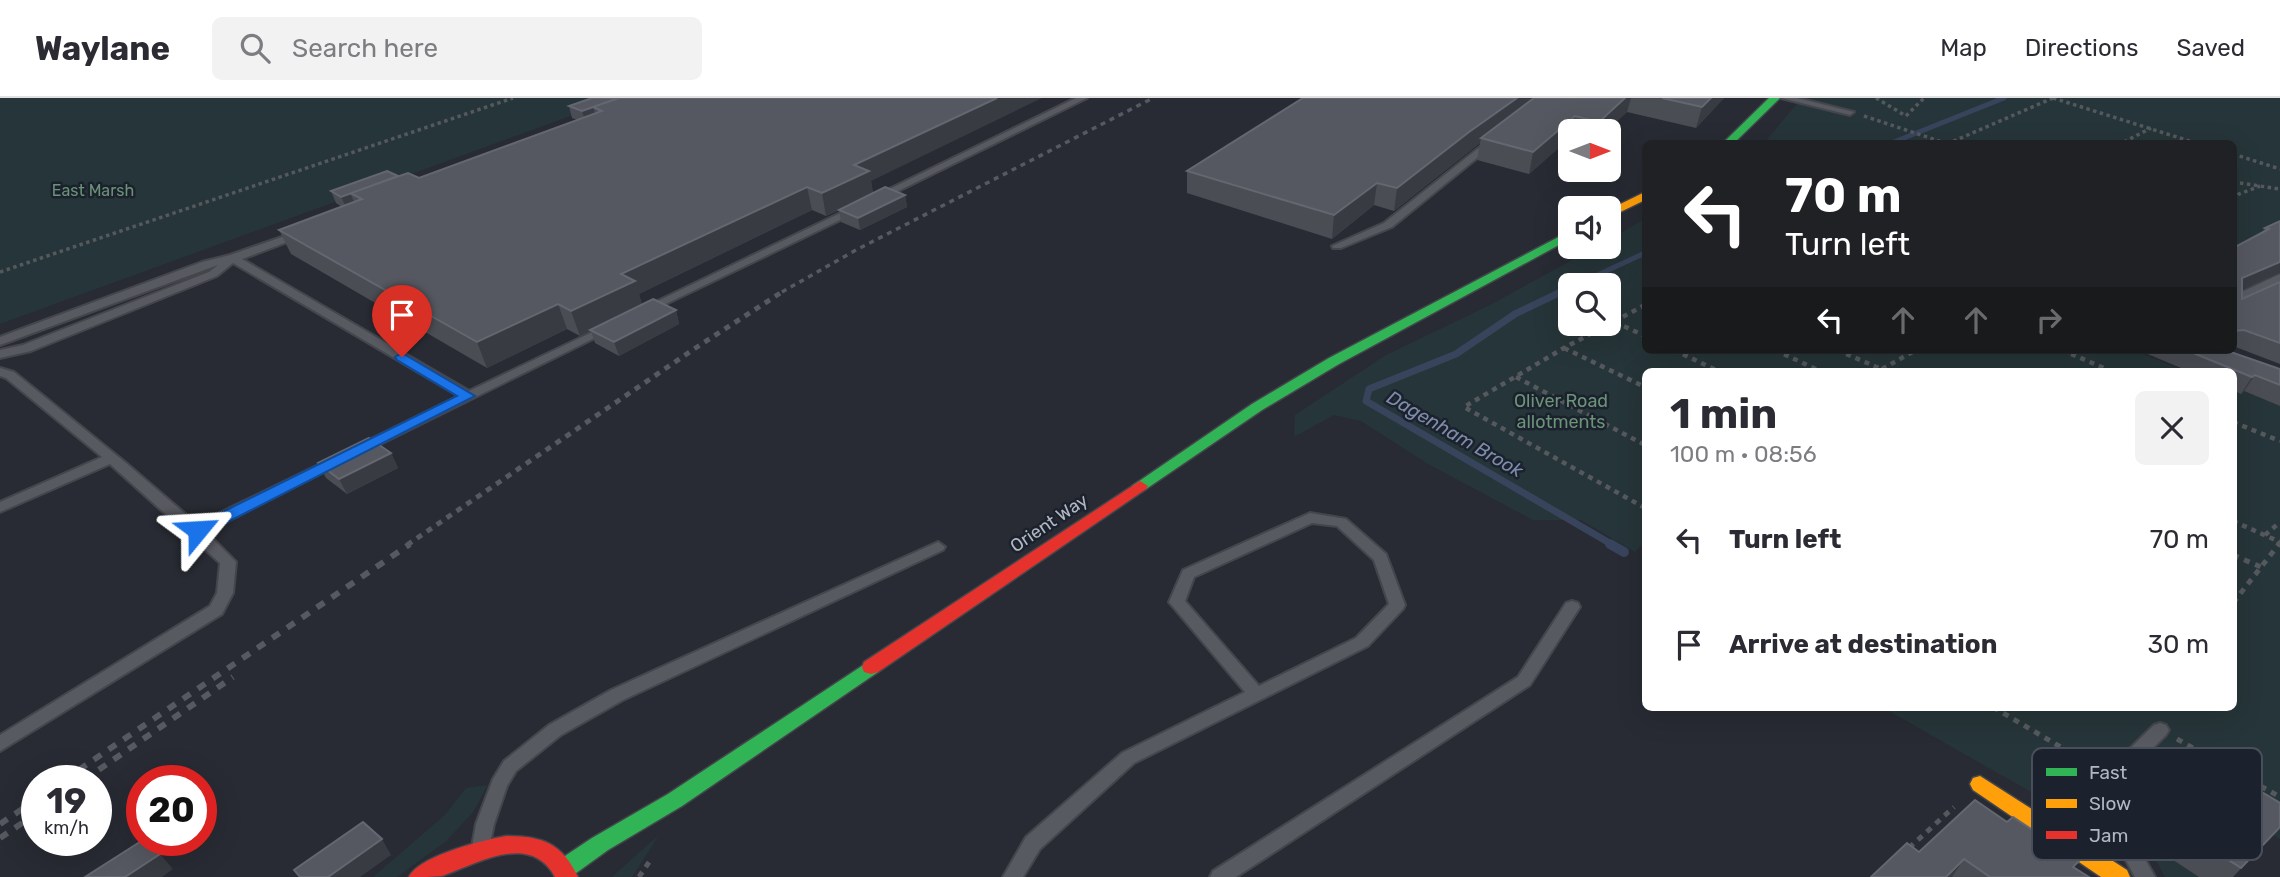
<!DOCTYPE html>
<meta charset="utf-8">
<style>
:root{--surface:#fff;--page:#f2f2f3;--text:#2b2b33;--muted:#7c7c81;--line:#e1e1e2}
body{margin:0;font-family:Rubik,sans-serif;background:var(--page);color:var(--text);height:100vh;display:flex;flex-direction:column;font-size:26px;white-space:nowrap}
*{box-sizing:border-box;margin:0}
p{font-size:23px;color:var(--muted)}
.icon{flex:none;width:38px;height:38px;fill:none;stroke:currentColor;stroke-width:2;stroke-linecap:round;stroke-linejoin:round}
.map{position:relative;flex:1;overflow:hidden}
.drawer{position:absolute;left:1642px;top:270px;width:595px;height:343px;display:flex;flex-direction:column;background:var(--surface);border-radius:10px;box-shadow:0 7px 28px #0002}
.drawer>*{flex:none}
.top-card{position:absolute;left:1642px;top:42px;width:595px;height:214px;border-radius:10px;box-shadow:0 7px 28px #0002;background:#202124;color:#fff;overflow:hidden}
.needle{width:46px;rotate:90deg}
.tools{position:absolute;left:1558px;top:21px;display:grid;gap:14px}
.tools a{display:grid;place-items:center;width:63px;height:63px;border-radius:10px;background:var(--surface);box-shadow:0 7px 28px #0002;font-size:35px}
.speed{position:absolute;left:21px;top:667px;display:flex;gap:14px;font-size:35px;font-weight:700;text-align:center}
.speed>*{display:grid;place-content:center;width:91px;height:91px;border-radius:50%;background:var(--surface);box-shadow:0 7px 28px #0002;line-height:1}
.speed small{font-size:18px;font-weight:400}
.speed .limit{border:10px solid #d22;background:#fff;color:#111}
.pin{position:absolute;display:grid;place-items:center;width:60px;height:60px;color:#fff;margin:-72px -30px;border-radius:50% 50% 50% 0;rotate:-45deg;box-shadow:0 0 7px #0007}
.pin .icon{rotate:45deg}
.me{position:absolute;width:77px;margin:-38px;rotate:63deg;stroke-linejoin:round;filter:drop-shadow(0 0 5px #0008)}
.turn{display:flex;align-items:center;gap:24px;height:147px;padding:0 28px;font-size:32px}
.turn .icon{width:91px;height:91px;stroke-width:2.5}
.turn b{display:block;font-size:49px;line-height:60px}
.lanes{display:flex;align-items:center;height:66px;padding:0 28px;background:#0003;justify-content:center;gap:35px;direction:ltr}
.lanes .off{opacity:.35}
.round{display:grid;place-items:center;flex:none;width:74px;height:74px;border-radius:10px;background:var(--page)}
.overview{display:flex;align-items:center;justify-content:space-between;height:119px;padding:0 28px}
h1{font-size:42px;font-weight:700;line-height:52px}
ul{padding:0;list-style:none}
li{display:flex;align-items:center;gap:21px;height:105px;padding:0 28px}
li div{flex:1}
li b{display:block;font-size:26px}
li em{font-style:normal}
header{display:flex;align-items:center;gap:42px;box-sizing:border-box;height:98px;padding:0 35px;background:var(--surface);border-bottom:2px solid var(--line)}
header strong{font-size:33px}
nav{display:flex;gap:38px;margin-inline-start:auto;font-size:24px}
.search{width:490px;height:63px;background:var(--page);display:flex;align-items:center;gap:18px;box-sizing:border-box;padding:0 24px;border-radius:10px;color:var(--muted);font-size:26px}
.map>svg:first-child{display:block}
.green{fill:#263539;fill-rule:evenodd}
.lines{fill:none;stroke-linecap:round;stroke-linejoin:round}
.stream-far2{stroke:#38445c;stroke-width:5}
.stream-far1{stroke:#38445c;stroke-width:7}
.stream{stroke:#38445c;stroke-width:10}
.lane-casing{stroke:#44464c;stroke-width:4}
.street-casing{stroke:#44464c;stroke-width:4}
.fast-casing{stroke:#44464c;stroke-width:3}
.slow-casing{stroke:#44464c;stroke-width:3}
.jam-casing{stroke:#44464c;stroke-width:3}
.path-far2{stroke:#55595e;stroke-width:3.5;stroke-dasharray:3.5 3.5;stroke-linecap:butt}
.path-far1{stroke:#55595e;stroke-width:4.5;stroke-dasharray:5 5;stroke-linecap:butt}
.path{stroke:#55595e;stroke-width:5;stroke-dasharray:6 6;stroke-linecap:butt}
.lane{fill:#585a61;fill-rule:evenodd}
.street{fill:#585a61;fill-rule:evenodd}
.fast{fill:#30b455;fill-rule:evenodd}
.slow{fill:#ff9f0a;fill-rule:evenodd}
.jam{fill:#e5322d;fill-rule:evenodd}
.rail-far2{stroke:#56595f;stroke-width:3.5;stroke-dasharray:5 5;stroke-linecap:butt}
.rail-far1{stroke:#56595f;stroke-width:5;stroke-dasharray:6 6;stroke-linecap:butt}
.rail{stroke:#56595f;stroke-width:6;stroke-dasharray:9 9;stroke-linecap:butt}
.wall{fill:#4a4d54}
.shaded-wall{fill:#383b42}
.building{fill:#555860;stroke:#646770;stroke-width:2}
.route{fill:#1a73e8;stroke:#114b97;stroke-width:2}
.labels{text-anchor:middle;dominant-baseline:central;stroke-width:5;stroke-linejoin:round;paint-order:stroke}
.far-park-label{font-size:16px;fill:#6b9378;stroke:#1c222d}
.park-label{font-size:18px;fill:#6b9378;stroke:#1c222d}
.street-label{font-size:18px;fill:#b2b7c4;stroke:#1c222d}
.water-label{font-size:19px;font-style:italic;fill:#7c8caa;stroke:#1c222d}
.key{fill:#1c222d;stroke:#494f5a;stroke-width:2}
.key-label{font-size:19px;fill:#b2b7c4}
</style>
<header>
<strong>Waylane</strong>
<div class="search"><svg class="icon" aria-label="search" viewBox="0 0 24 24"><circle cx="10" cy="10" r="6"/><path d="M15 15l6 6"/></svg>Search here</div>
<nav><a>Map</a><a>Directions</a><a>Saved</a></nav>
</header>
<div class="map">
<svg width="2280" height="779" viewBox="0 0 2280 779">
<rect width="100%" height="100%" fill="#282b33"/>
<g class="green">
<polygon points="0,0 620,0 0,226"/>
<polygon points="1802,0 2280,0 2280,125 2233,164 2233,46 1763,46"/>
<path d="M1645,121V252H2133L2186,273H1645V444L1635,454L1581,422H1533L1428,366L1361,323L1334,317L1294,339L1295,317L1386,257L1488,208L1596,149H1608V142ZM1570,187H1608V226H1570Z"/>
<path d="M2233,292L2241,295L2244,293L2280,308V741L2215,701L2199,779H2165L2151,753C2132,752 2116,754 2106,737L1882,609H2233Z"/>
<polygon points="488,687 473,714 445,744 397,779 373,779 445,717 466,690"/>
<polygon points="659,737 632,779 612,779"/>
</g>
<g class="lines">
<g class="stream-far2">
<polyline points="1889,46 2004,0"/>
<polyline points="1576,187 1645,155"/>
<polyline points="1562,194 1570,190"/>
</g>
<polyline class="stream-far1" points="1565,192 1515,216 1456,256 1369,291 1366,303 1613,447"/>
<polyline class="stream" points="1610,446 1624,454"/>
<g class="lane-casing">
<g id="lane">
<polygon points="1076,0 1087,0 880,102 871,100"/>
<polygon points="1781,0 1797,0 1854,14 1850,17"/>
<polygon points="1490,41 1498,43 1392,129 1341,150 1333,150 1332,148 1384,125"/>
<polygon points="855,108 860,111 859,113 647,215 639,215 637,213"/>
<polygon points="302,132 307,135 306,137 242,161 469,293 605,228 613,228 615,230 360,356 353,352 355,349 459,298 233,165 217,178 31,253 0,260 0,252 23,247 209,174 218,167 0,247 0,239 202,164 230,157"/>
<polygon points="0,270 14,274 126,365 197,426 331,361 341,361 343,364 206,434 236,464 233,495 222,516 0,653 0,637 210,508 217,495 220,465 110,366 0,414 0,404 102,359 6,280 0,278"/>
<path d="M1310,415L1346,421L1386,456L1405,507L1403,511L1368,548L1134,665L1040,751L1023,779H1003L1026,739L1122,655L1245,594L1169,504L1183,472ZM1312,425L1337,428L1374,462L1389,506L1356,540L1259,588L1185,503L1194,479Z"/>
<polygon points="938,444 945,449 943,452 623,602 561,637 516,673 507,688 494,726 488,755 481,757 474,755 472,749 476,726 493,681 504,663 549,627 611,592"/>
<polygon points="1572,503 1578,505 1580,509 1530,587 1236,779 1210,779 1213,773 1518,579 1566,505"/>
<polygon points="2160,625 2166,627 2169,632 2166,637 2113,690 2111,701 2155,779 2135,779 2093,701 2098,682 2154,627"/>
</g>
</g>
<g class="street-casing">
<polygon id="street" points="2280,176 2280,192 2233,214 2233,198"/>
</g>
<g class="fast-casing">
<g id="fast">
<polygon points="1769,0 1780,0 1733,46 1722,46"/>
<polygon points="1570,133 1570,141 1339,266 1262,312 1146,391 1140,393 1132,388 1252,306 1329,260"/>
<polygon points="871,562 878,564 880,569 878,574 682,708 608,752 572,778 556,778 553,771 556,764 592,740 668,696"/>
</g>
</g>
<g class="slow-casing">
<g id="slow">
<polygon points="1645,94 1645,102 1608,120 1608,112"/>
<polygon points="1980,678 2127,772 2130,779 2101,779 1973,692 1970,686 1973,680"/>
</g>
</g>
<g class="jam-casing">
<g id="jam">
<polygon points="1140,383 1148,388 1146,391 878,574 871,576 864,574 862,569 864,564"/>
<path d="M506,738C542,738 562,745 578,779H555C530,733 477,766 442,778C433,779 419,779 409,779C419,758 483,742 506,738Z"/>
</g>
</g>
<g class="path-far2">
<polyline points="1876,0 1906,18"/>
<polyline points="2053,0 2199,46"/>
<polyline points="1864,18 1948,46"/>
<polyline points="1906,18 1924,0"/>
<polyline points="2124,44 2151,30"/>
<polyline points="1947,46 2053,0"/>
<polyline points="2233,56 2280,71"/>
<polyline points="2233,84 2280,91"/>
<polyline points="2233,102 2239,96 2260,88"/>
<polyline points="0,174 513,0"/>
</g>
<g class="path-far1">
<polyline points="1645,207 1564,250 1464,309 1645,410"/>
<polyline points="1615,224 1645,238"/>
<polyline points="1564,250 1645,289"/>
<polyline points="1674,252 1718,273"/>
<polyline points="1775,252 1820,273"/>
<polyline points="1837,252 1886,273"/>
<polyline points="2062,252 2111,273"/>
<polyline points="1882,271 1916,252"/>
<polyline points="1516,279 1645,347"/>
<polyline points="2233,324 2280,343"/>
<polyline points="2233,423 2280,444 2277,447"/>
<polyline points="2265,437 2280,424"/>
</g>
<g class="path">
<polyline points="2233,457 2261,469"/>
<polyline points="2233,505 2279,446"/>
<polyline points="1993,609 2091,667 2094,664"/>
<polyline points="2177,641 2280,699"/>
<polyline points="1909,750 1954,709"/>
<polyline points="639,779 651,761"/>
</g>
<use href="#lane" class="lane"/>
<use href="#street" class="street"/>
<use href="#fast" class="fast"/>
<use href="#slow" class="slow"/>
<use href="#jam" class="jam"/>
<polyline class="rail-far2" points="782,194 856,152 1153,0"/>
<polyline class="rail-far1" points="407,447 694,251 785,192"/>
<g class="rail">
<polyline points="64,682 410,446"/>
<polyline points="84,682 233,579"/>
<polyline points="0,726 37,701"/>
<polyline points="0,740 37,715"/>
</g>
</g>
<g class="wall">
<polygon points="592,0 871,83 873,95 905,97 907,109 860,132 841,124 839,112 826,118 812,112 639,196 642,207 676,212 679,226 619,258 595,245 591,233 580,238 567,231 487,270 291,156 279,132 342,109 336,105 331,93 398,78 419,80 578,22 572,20 569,8"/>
<polygon points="1303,0 1724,0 1696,30 1627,14 1606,33 1570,33 1570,40 1529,76 1477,62 1480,45 1394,113 1374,107 1332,141 1187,95 1187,73"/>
<polygon points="2280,123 2280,175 2242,191 2242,201 2280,184 2280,266 2233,248 2233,150 2261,136 2265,130"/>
<polygon points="2138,252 2225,252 2280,271 2280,308 2244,293 2241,296 2233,292 2233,273 2188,273"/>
<polygon points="391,355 398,370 347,396 326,380 318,365"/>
<polygon points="2280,729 2233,779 2199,779 2161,754 2181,731"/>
<polygon points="1919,754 2074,769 2089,779 1871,779"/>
</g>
<g class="shaded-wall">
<polygon points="997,0 1042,0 871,83 873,96 826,118 822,95 854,67"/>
<polygon points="1517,0 1541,0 1481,40 1480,45 1394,113 1397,90 1469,34"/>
<polygon points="1625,0 1631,0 1627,14 1606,33 1596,33 1599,24"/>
<polygon points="1711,0 1724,0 1696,30 1702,9"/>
<polygon points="593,9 597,21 586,25 582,13"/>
<polygon points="1575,18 1571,33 1570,33 1570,40 1529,76 1533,54"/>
<polygon points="1377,85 1374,107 1332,141 1334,117"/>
<polygon points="807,89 812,112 639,196 642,208 580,238 571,213 621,176"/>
<polygon points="350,95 356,108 347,111 341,99"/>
<polygon points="905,97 907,109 860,132 858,120"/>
<polygon points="2280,164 2280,175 2233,195 2242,180"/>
<polygon points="558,206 567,231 487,270 477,244"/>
<polygon points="676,212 679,226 619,258 614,244"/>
<polygon points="2255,277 2244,293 2241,296 2252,279"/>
<polygon points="391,355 398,370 347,396 339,381"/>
<polygon points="382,741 391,757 360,779 328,779"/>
<polygon points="160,756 173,771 162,779 125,779"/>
<polygon points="1964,761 1952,779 1946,779"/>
</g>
<g class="building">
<polygon points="592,0 619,0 582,13 569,8"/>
<polygon points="619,0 997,0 854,67 869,73 822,95 807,89 621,176 635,183 571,213 558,206 477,244 279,132 362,101 350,95 408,75 419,80 602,13 593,9"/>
<polygon points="1303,0 1517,0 1469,34 1397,90 1377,85 1334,117 1187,73"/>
<polygon points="1534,0 1625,0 1599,24 1575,18 1533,54 1481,40"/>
<polygon points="1662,0 1711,0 1702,9"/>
<polygon points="387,73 398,78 341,99 331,93"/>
<polygon points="885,89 905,97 858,120 839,112"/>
<polygon points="2280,123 2280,164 2242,180 2242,201 2280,184 2280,245 2244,232 2233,233 2233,150 2269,131 2265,130"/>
<polygon points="653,201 676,212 614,244 590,232"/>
<polygon points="2186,252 2225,252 2280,271 2280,287 2255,277 2252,279"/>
<polygon points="369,340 391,355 339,381 318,365"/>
<polygon points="2235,678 2280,705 2280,729 2241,770 2181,731"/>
<polygon points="1975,702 2007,724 2013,719 2079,763 2073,769 2089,779 1990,779 1964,761 1946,779 1871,779 1907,745 1919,754"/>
<polygon points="363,724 382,741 328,779 300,779 294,772"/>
<polygon points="143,742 146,742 160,756 125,779 85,779"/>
</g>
<polygon class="route" points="402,255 475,298 204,436 192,436 190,432 192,429 457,298 397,262 395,259"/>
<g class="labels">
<g class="far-park-label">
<text x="93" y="92">East Marsh</text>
</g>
<g class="park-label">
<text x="1561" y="303">Oliver Road<tspan x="1561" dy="21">allotments</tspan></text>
</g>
<g class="street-label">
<text transform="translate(1049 425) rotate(-34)">Orient Way</text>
</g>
<g class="water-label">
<text transform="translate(1455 336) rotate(30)">Dagenham Brook</text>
</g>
</g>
<rect x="2032" y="650" width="230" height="112" rx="10" class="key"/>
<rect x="2046" y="670" width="31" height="8" fill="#30b455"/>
<rect x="2046" y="701" width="31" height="9" fill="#ff9f0a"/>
<rect x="2046" y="733" width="31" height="8" fill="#e5322d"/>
<g class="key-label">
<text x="2089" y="681">Fast</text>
<text x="2089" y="712">Slow</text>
<text x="2089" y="744">Jam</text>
</g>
</svg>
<div class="tools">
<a><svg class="needle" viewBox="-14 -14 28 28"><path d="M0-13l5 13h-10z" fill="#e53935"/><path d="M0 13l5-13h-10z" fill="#7c7c81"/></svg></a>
<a><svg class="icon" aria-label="sound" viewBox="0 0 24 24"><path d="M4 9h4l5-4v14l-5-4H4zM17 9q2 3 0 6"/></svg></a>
<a><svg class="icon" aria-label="search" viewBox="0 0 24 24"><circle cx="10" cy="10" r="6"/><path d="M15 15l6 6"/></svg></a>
</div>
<div class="speed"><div>19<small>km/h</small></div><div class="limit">20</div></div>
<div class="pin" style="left:402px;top:259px;background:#d93025"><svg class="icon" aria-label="arrive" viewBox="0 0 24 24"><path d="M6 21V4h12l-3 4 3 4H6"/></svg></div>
<svg class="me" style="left:198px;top:432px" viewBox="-20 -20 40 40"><path d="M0-17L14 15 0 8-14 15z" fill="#1a73e8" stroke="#fff" stroke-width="4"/></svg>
<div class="top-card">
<div class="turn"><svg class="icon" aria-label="left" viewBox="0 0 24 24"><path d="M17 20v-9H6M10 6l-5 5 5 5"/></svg><div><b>70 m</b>Turn left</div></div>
<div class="lanes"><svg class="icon" aria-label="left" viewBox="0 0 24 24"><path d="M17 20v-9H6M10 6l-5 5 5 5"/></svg><svg class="icon off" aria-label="ahead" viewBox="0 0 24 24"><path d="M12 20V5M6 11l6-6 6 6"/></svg><svg class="icon off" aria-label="ahead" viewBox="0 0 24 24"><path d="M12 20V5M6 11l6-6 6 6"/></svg><svg class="icon off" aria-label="right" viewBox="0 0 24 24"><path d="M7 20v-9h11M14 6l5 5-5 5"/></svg></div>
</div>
<section class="drawer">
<div class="overview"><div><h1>1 min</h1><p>100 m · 08:56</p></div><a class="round"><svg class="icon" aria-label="close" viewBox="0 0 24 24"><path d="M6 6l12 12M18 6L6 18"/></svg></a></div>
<ul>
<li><svg class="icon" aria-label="left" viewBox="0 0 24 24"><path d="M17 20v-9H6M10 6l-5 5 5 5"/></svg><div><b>Turn left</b></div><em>70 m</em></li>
<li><svg class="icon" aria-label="arrive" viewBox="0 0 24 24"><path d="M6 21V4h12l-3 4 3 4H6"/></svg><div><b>Arrive at destination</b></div><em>30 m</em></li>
</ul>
</section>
</div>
